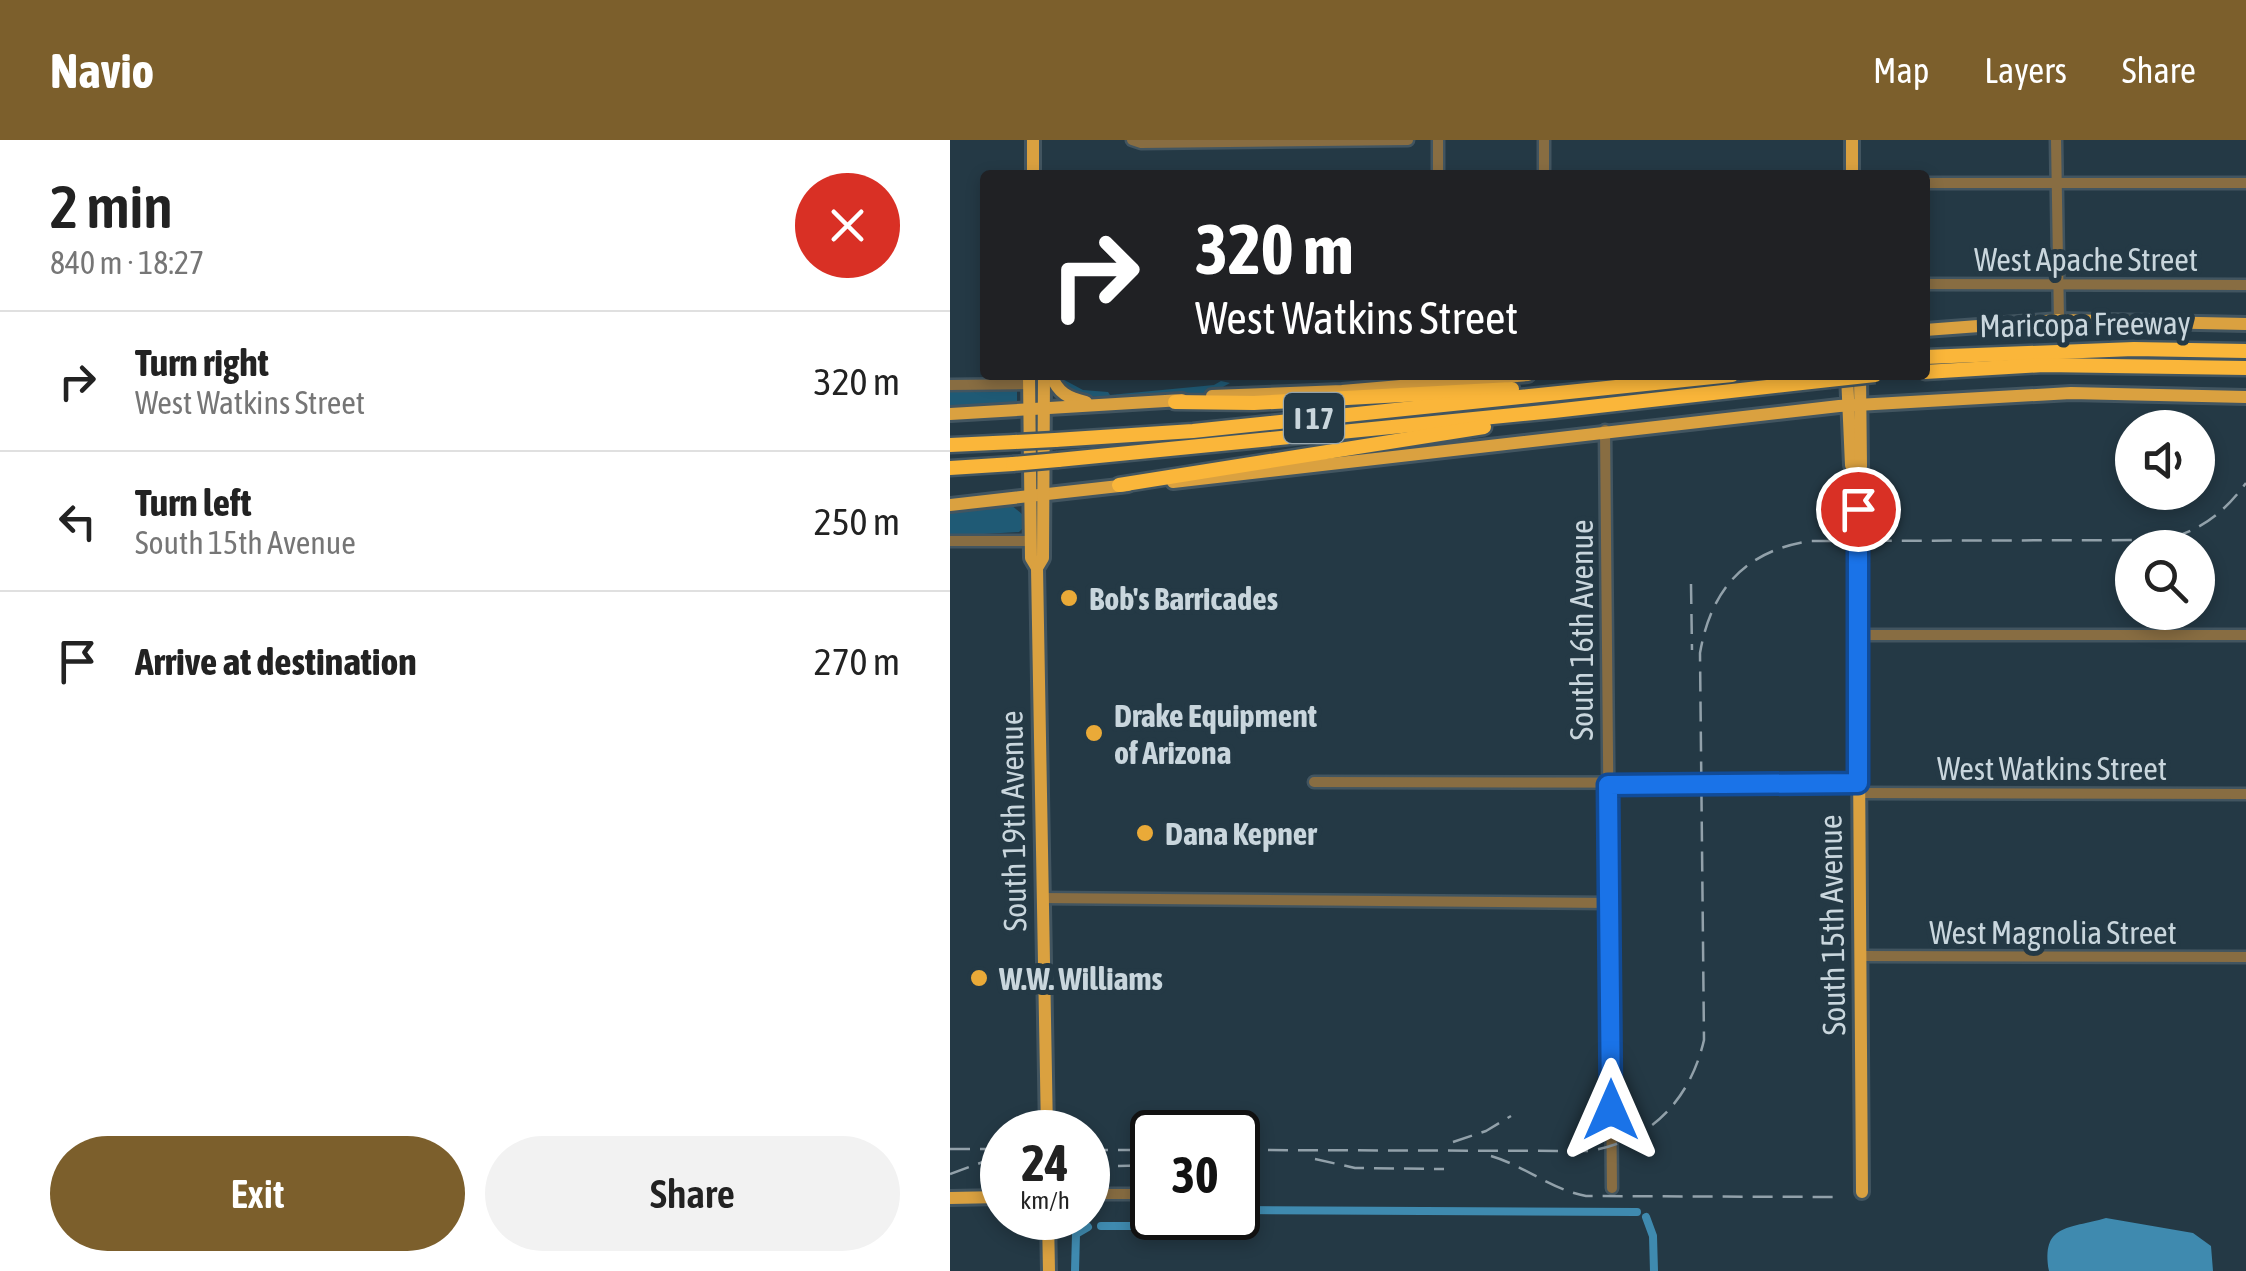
<!DOCTYPE html>
<meta charset="utf-8">
<style>
:root{--surface:#fff;--page:#f2f2f2;--text:#222;--muted:#767676;--line:#e0e0e0;--accent:#7c5f2c}
body{margin:0;font-family:"Asap Condensed",sans-serif;background:var(--page);color:var(--text);height:100vh;display:flex;flex-direction:column;font-size:38px;white-space:nowrap}
*{box-sizing:border-box;margin:0}
p{font-size:32px;color:var(--muted)}
.icon{flex:none;width:55px;height:55px;fill:none;stroke:currentColor;stroke-width:2;stroke-linecap:round;stroke-linejoin:round}
.map{position:relative;flex:1;overflow:hidden}
.panel{display:flex;flex-direction:column;background:var(--surface);width:950px}
.panel>*{flex:none}
.top-card{position:absolute;left:30px;top:30px;width:950px;height:210px;border-radius:10px;box-shadow:0 5px 15px #0003;background:#202124;color:#fff;overflow:hidden}
.buttons{position:absolute;left:1165px;top:270px;display:grid;gap:20px}
.buttons a{display:grid;place-items:center;width:100px;height:100px;border-radius:50%;background:var(--surface);box-shadow:0 5px 15px #0003;font-size:50px}
.speed{position:absolute;left:30px;top:970px;display:flex;gap:20px;font-size:50px;font-weight:700;text-align:center}
.speed>*{display:grid;place-content:center;width:130px;height:130px;border-radius:50%;background:var(--surface);box-shadow:0 5px 15px #0003;line-height:1}
.speed small{font-size:25px;font-weight:400}
.speed .limit{border:5px solid #111;border-radius:15px;background:#fff;color:#111}
.pin{position:absolute;display:grid;place-items:center;width:85px;height:85px;color:#fff;margin:-42px;border:5px solid #fff;border-radius:50%;box-shadow:0 2px 10px #0007}
.me{position:absolute;width:110px;margin:-55px;rotate:0deg;stroke-linejoin:round;filter:drop-shadow(0 0 8px #0008)}
.turn{display:flex;align-items:center;gap:35px;height:210px;padding:0 50px;font-size:45px}
.turn .icon{width:130px;height:130px;stroke-width:2.5}
.turn b{display:block;font-size:70px;line-height:85px}
.round{display:grid;place-items:center;flex:none;width:105px;height:105px;border-radius:52px;background:var(--page)}
.headline{display:flex;align-items:center;justify-content:space-between;height:170px;padding:0 50px}
h1{font-size:60px;font-weight:600;line-height:75px}
.cta{display:flex;gap:20px;margin-top:auto;padding:20px 50px}
.cta a{flex:1;height:115px;border-radius:60px;background:var(--accent);color:#fff;font-size:40px;font-weight:600;line-height:115px;text-align:center}
.cta a+a{background:var(--page);color:var(--text)}
ul{padding:0;list-style:none}
li{display:flex;align-items:center;gap:30px;height:140px;padding:0 50px;border-top:2px solid var(--line)}
li div{flex:1}
li b{display:block;font-size:38px}
li em{font-style:normal}
header{display:flex;align-items:center;gap:60px;box-sizing:border-box;height:140px;padding:0 50px;background:var(--accent);color:#fff}
header strong{font-size:48px}
nav{display:flex;gap:55px;margin-inline-start:auto;font-size:35px}
main{display:flex;flex:1;min-height:0}
.map>svg:first-child{display:block}
.green{fill:#1f5a75}
.water{fill:#3f8aaf}
.lines{fill:none;stroke-linecap:round;stroke-linejoin:round}
.canal{stroke:#3f8aaf;stroke-width:8}
.minor-casing{stroke:#425560;stroke-width:15}
.major-casing{stroke:#425560;stroke-width:18}
.highway-casing{stroke:#425560;stroke-width:19}
.minor{stroke:#886d42;stroke-width:10}
.major{stroke:#daa140;stroke-width:12}
.highway{stroke:#fab63a;stroke-width:14}
.rail{stroke:#92a1aa;stroke-width:2.5;stroke-dasharray:20 10;stroke-linecap:butt}
.highway-bridge-casing{stroke:#425560;stroke-width:19;stroke-linecap:butt}
.highway-bridge{stroke:#fab63a;stroke-width:14}
.route-casing{stroke:#114b97;stroke-width:25}
.route{stroke:#1a73e8;stroke-width:18}
.poi-dot{fill:#eaaa38;stroke:#243945;stroke-width:4}
.labels{text-anchor:middle;dominant-baseline:central;stroke-width:10;stroke-linejoin:round;paint-order:stroke}
.shield{fill:#243945;stroke:#98a7af;stroke-width:2.5}
.shield-label{font-size:30px;font-weight:bold;fill:#c9d6dd}
.street-label{font-size:32px;fill:#c9d6dd;stroke:#243945}
.poi-label{font-size:32px;font-weight:bold;fill:#c9d6dd;stroke:#243945;text-anchor:start}
</style>
<header>
<strong>Navio</strong>
<nav><a>Map</a><a>Layers</a><a>Share</a></nav>
</header>
<main>
<section class="panel">
<div class="headline"><div><h1>2 min</h1><p>840 m · 18:27</p></div><a class="round" style="background:#d93025;color:#fff"><svg class="icon" aria-label="close" viewBox="0 0 24 24"><path d="M6 6l12 12M18 6L6 18"/></svg></a></div>
<ul>
<li><svg class="icon" aria-label="right" viewBox="0 0 24 24"><path d="M7 20v-9h11M14 6l5 5-5 5"/></svg><div><b>Turn right</b><p>West Watkins Street</p></div><em>320 m</em></li>
<li><svg class="icon" aria-label="left" viewBox="0 0 24 24"><path d="M17 20v-9H6M10 6l-5 5 5 5"/></svg><div><b>Turn left</b><p>South 15th Avenue</p></div><em>250 m</em></li>
<li><svg class="icon" aria-label="arrive" viewBox="0 0 24 24"><path d="M6 21V4h12l-3 4 3 4H6"/></svg><div><b>Arrive at destination</b></div><em>270 m</em></li>
</ul>
<div class="cta"><a>Exit</a><a>Share</a></div>
</section>
<div class="map">
<svg width="1296" height="1131" viewBox="0 0 1296 1131">
<rect width="100%" height="100%" fill="#243945"/>
<g class="green">
<polygon points="105,235 133,250 158,252 160,255 264,245 271,241 280,243 262,253 130,257 118,254"/>
<polygon points="0,251 67,251 67,264 0,270"/>
<polygon points="61,365 72,374 73,388 69,392 0,396 0,370"/>
</g>
<path class="water" d="M1156,1078L1243,1093L1261,1106L1263,1131H1099C1091,1084 1118,1089 1156,1078Z"/>
<g class="lines">
<g class="canal">
<polyline points="288,1070 687,1072"/>
<polyline points="696,1077 703,1096 704,1131"/>
<polyline points="151,1086 191,1086 202,1073"/>
<polyline points="125,1131 126,1094 138,1087"/>
</g>
<g class="minor-casing">
<g id="minor">
<polyline points="182,0 191,3 458,0"/>
<polyline points="488,0 488,35"/>
<polyline points="594,0 594,35"/>
<polyline points="1106,0 1109,180"/>
<polyline points="975,43 1296,43"/>
<polyline points="975,144 1296,145"/>
<polyline points="0,245 78,244"/>
<polyline points="655,290 662,1048"/>
<polyline points="0,401 80,401"/>
<polyline points="908,495 1296,495"/>
<polyline points="364,642 908,643"/>
<polyline points="908,653 1296,654"/>
<polyline points="92,758 659,763"/>
<polyline points="911,816 1296,817"/>
<polyline points="288,1053 296,1053"/>
<polyline points="138,1054 202,1054"/>
</g>
</g>
<g class="major-casing">
<g id="major">
<polyline points="83,0 83,35"/>
<polyline points="902,0 902,35"/>
<polyline points="975,190 1109,180 1296,184"/>
<polyline points="79,235 81,418 87,428 97,992"/>
<path d="M101,235C108,253 118,258 136,262"/>
<polyline points="897,235 901,325 907,337"/>
<polyline points="910,235 911,326 907,337 912,1052"/>
<polyline points="262,256 392,251 578,235"/>
<polyline points="0,274 232,260"/>
<polyline points="223,342 889,266 1121,253 1296,257"/>
<polyline points="0,365 178,345"/>
<polyline points="87,428 93,418 94,235"/>
<polyline points="0,1058 52,1057"/>
<polyline points="98,1078 99,1131"/>
</g>
</g>
<g class="highway-casing">
<g id="highway">
<polyline points="975,217 1184,209 1296,211"/>
<polyline points="975,232 1094,225 1296,228"/>
<polyline points="225,262 304,263 562,249"/>
<polyline points="105,300 243,291 782,235"/>
<polyline points="0,305 65,302"/>
<polyline points="108,320 604,271 879,240"/>
<polyline points="0,328 63,324"/>
<polyline points="169,345 534,287"/>
</g>
</g>
<use href="#minor" class="minor"/>
<use href="#major" class="major"/>
<use href="#highway" class="highway"/>
<g class="rail">
<polyline points="741,444 742,510"/>
<polyline points="503,1002 536,991 561,976"/>
<polyline points="0,1009 48,1009"/>
<polyline points="138,1010 202,1010"/>
<path d="M288,1010L639,1011C701,1001 740,960 754,900L750,513C761,449 795,411 860,401L1213,400C1249,392 1274,373 1296,343"/>
<path d="M541,1016C575,1026 600,1049 636,1056L886,1057"/>
<polyline points="365,1019 405,1028 494,1029"/>
<polyline points="138,1027 202,1025"/>
<polyline points="0,1034 52,1015"/>
</g>
<g class="highway-bridge-casing">
<g id="highway-bridge">
<polyline points="879,240 925,235"/>
<polyline points="65,302 105,300"/>
<polyline points="63,324 108,320"/>
</g>
</g>
<use href="#highway-bridge" class="highway-bridge"/>
</g>
<g class="lines">
<g class="route-casing">
<polyline id="route" points="661,970 658,645 908,643 908,369"/>
</g>
<use href="#route" class="route"/>
</g>
<g class="poi-dot">
<circle cx="119" cy="458" r="10"/>
<circle cx="144" cy="593" r="10"/>
<circle cx="195" cy="693" r="10"/>
<circle cx="29" cy="838" r="10"/>
</g>
<g class="labels">
<rect class="shield" x="334" y="253" width="60" height="50" rx="8"/>
<g class="shield-label">
<text x="364" y="278">I 17</text>
</g>
<g class="street-label">
<text x="1136" y="119">West Apache Street</text>
<text transform="translate(1135 184) rotate(-1)">Maricopa Freeway</text>
<text transform="translate(631 490) rotate(-90)">South 16th Avenue</text>
<text x="1102" y="628">West Watkins Street</text>
<text transform="translate(63 681) rotate(-91)">South 19th Avenue</text>
<text transform="translate(882 785) rotate(-91)">South 15th Avenue</text>
<text x="1103" y="792">West Magnolia Street</text>
</g>
<g class="poi-label">
<text x="139" y="458">Bob's Barricades</text>
<text x="164" y="575">Drake Equipment<tspan x="164" dy="37">of Arizona</tspan></text>
<text x="215" y="693">Dana Kepner</text>
<text x="49" y="838">W.W. Williams</text>
</g>
</g>
</svg>
<div class="buttons">
<a><svg class="icon" aria-label="sound" viewBox="0 0 24 24"><path d="M4 9h4l5-4v14l-5-4H4zM17 9q2 3 0 6"/></svg></a>
<a><svg class="icon" aria-label="search" viewBox="0 0 24 24"><circle cx="10" cy="10" r="6"/><path d="M15 15l6 6"/></svg></a>
</div>
<div class="speed"><div>24<small>km/h</small></div><div class="limit">30</div></div>
<div class="pin" style="left:908px;top:369px;background:#d93025"><svg class="icon" aria-label="arrive" viewBox="0 0 24 24"><path d="M6 21V4h12l-3 4 3 4H6"/></svg></div>
<svg class="me" style="left:661px;top:970px" viewBox="-20 -20 40 40"><path d="M0-17L14 15 0 8-14 15z" fill="#1a73e8" stroke="#fff" stroke-width="4"/></svg>
<div class="top-card">
<div class="turn"><svg class="icon" aria-label="right" viewBox="0 0 24 24"><path d="M7 20v-9h11M14 6l5 5-5 5"/></svg><div><b>320 m</b>West Watkins Street</div></div>
</div>
</div>
</main>
